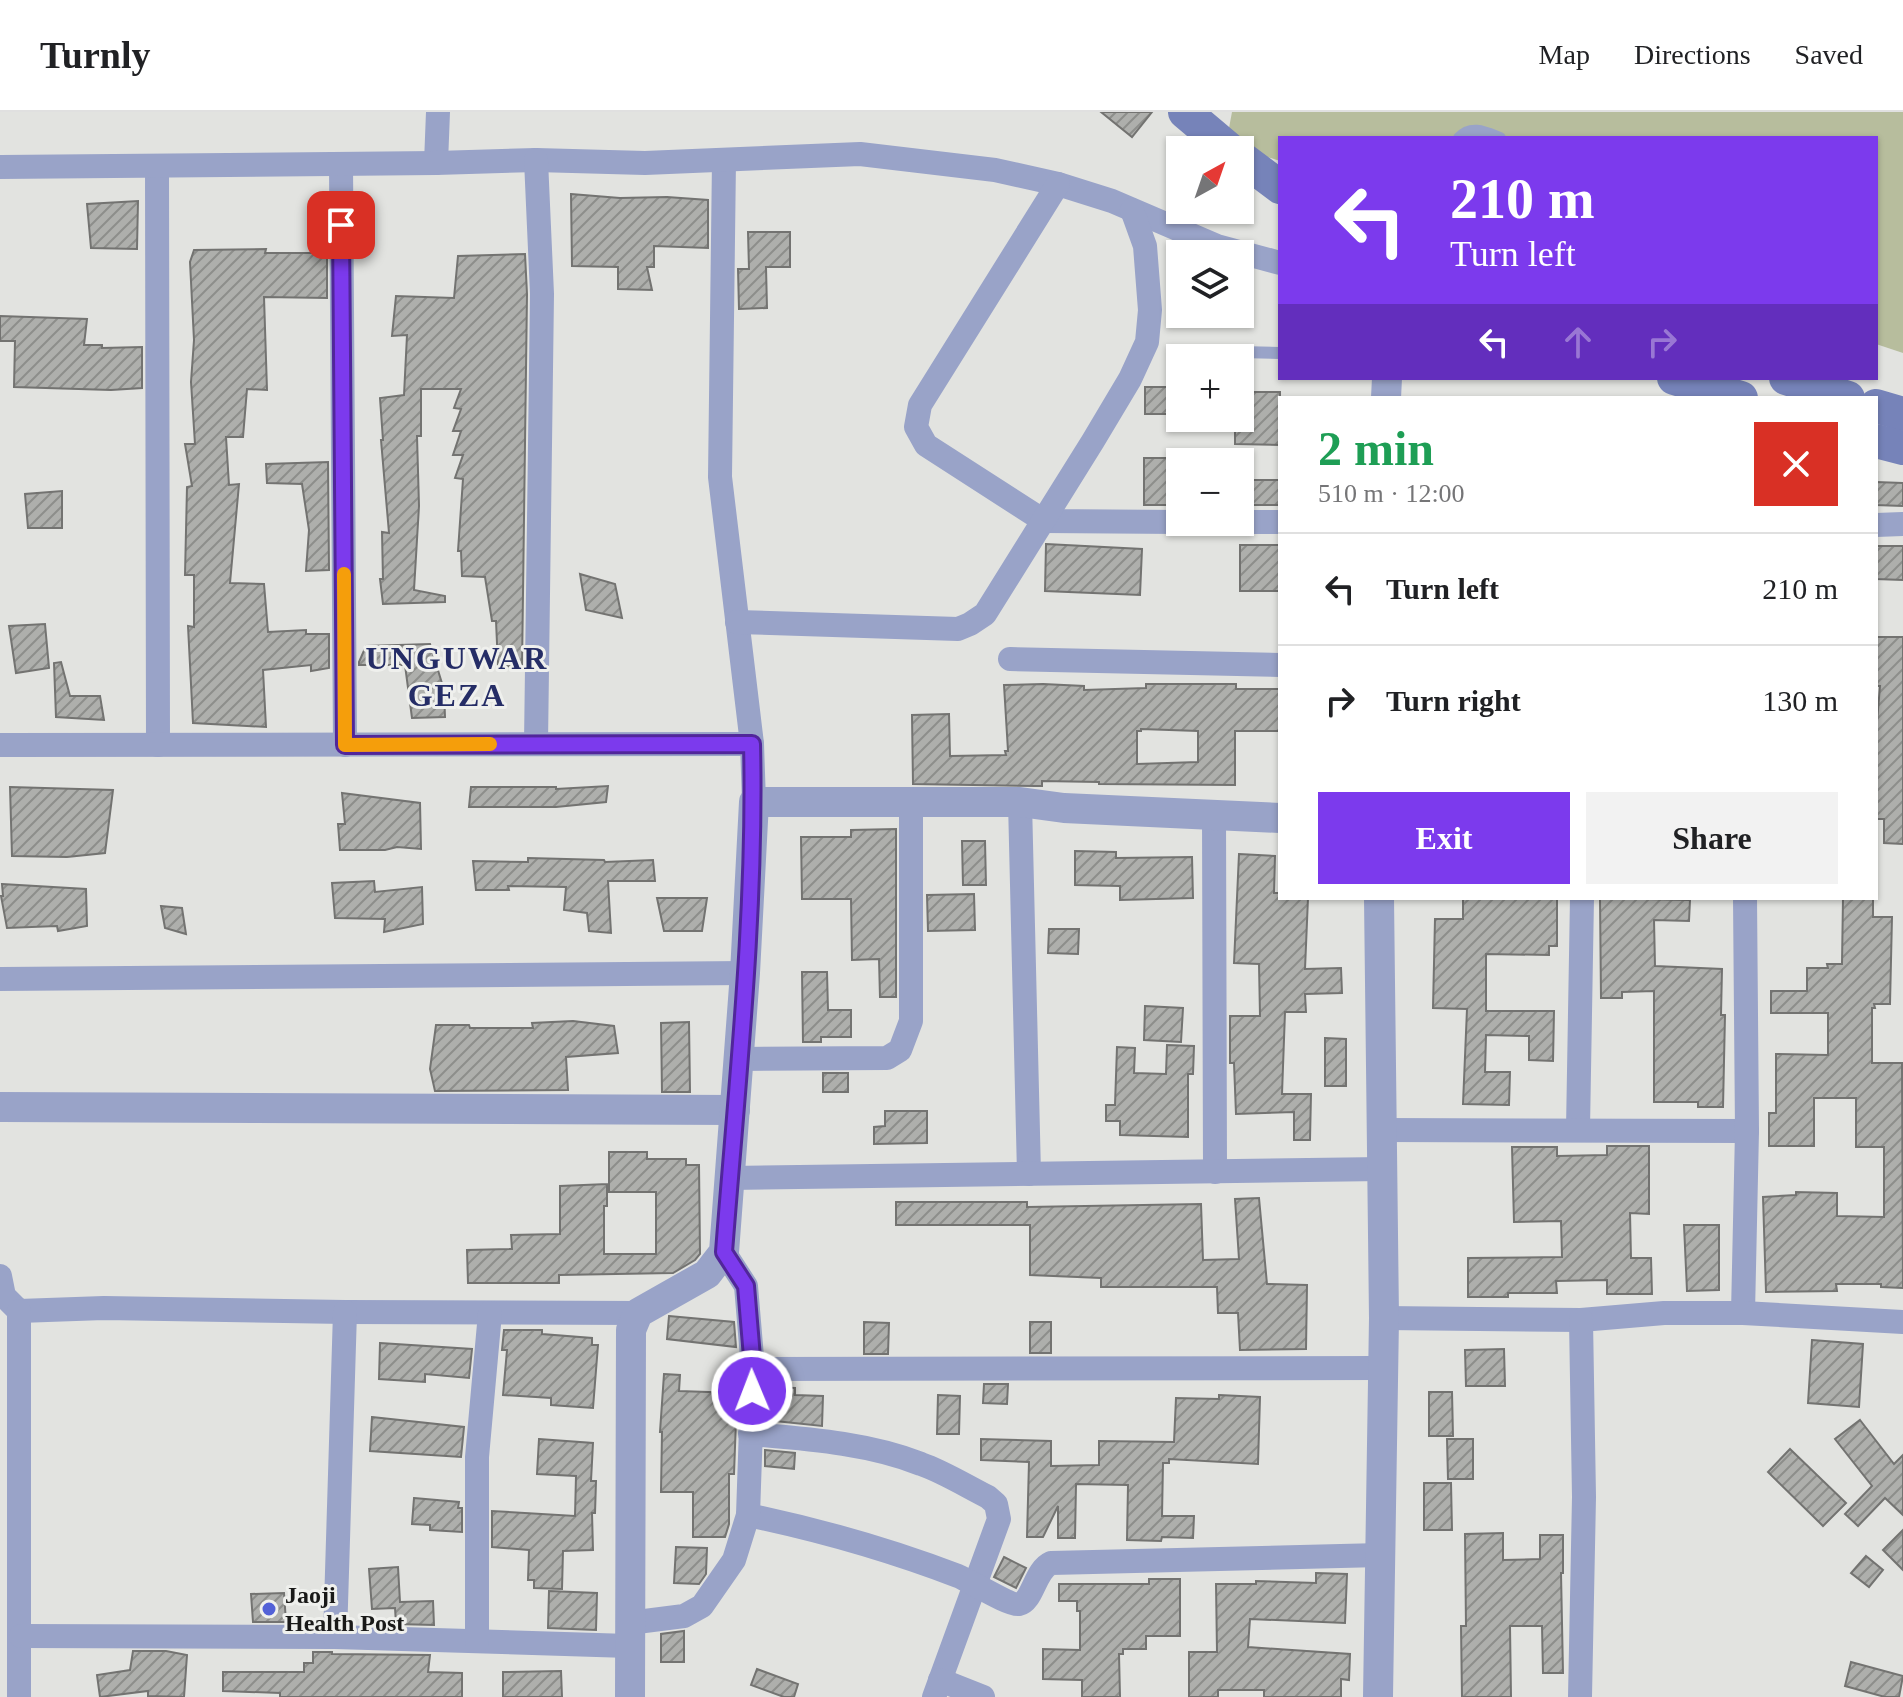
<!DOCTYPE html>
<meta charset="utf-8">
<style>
:root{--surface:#fff;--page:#f2f2f2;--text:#202124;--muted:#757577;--line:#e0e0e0;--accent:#7c3aed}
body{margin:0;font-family:Georgia,serif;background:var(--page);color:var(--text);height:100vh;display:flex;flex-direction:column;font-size:30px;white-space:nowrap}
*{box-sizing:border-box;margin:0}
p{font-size:26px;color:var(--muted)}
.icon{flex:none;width:44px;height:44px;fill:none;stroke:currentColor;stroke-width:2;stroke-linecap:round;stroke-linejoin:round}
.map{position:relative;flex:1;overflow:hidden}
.sheet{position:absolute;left:1278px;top:284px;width:600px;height:504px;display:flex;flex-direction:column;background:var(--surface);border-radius:0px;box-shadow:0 2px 6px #0004}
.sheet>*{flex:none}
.guide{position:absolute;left:1278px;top:24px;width:600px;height:244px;border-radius:0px;box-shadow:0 2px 6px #0004;background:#7c3aed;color:#fff;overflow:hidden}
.needle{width:52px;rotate:40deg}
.controls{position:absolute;left:1166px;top:24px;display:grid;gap:16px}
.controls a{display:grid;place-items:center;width:88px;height:88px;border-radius:0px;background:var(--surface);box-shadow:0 2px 6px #0004;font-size:40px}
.pin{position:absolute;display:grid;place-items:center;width:68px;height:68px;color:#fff;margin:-34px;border-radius:16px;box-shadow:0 4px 12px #0006}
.me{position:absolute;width:88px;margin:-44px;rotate:359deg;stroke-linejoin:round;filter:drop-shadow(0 0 6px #0008)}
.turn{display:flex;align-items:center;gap:28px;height:168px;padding:0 40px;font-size:36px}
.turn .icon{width:104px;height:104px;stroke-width:2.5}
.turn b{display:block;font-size:56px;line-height:68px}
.lanes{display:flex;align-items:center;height:76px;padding:0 40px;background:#0003;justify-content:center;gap:40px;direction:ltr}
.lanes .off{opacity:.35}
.round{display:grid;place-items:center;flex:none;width:84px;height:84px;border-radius:0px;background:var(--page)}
.summary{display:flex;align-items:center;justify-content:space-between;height:136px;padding:0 40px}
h1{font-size:48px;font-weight:700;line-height:60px;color:#1e9e55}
.primary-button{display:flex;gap:16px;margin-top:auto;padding:16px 40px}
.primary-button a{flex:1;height:92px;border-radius:0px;background:var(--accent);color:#fff;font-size:32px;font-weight:700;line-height:92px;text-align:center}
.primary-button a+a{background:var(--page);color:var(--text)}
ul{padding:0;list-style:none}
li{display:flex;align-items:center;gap:24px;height:112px;padding:0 40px;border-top:2px solid var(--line)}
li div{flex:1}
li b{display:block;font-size:30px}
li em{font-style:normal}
header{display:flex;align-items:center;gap:48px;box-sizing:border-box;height:112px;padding:0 40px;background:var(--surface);border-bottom:2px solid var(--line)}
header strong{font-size:38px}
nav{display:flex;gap:44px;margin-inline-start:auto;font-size:28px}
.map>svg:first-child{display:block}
.park{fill:#b7bd9d}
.building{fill:url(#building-hatch);stroke:#737371;stroke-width:2;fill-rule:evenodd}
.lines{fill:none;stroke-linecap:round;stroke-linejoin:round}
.service{stroke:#99a3c8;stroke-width:12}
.minor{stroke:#99a3c8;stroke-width:24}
.tertiary{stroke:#99a3c8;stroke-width:30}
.secondary{stroke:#7683b9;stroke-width:34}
.route-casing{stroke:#51269a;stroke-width:20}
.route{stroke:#7c3aed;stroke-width:14}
.slow{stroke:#f59e0b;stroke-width:14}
.poi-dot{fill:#5261d7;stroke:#eff0ed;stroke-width:3}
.labels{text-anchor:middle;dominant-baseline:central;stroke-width:6;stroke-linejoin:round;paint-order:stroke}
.poi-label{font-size:24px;font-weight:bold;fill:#191918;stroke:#eff0ed;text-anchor:start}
.district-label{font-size:32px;font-weight:bold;letter-spacing:2px;fill:#252d66;stroke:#eff0ed}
</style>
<header>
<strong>Turnly</strong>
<nav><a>Map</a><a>Directions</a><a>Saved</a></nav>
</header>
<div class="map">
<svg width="1903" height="1585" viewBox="0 0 1903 1585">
<defs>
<pattern id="building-hatch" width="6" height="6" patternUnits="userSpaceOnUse" patternTransform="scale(2)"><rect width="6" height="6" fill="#aeafac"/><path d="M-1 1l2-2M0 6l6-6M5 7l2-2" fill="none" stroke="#8d8e8b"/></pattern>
</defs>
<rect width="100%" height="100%" fill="#e2e3e0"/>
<polygon class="park" points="1232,0 1903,0 1903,241 1876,232 1876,26 1280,26 1280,49 1226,32"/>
<g class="building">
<polygon points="1101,0 1152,0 1132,25"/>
<polygon points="571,82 620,86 667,85 708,88 708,136 654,134 654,155 647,155 652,178 618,177 618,155 572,154"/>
<polygon points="138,89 137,137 91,136 87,92"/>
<polygon points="748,120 790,120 790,155 766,155 767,196 739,197 738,157 749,157"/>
<polygon points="266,137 265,141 327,141 327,186 264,185 267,278 247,277 243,325 226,325 229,373 239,372 230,471 264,472 268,520 306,518 306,522 329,522 329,556 311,559 311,553 263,558 266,615 193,611 188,514 194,515 194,463 185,463 187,375 192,374 185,332 195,332 191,270 194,228 190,150 194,138"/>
<polygon points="525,142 527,182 522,556 498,553 496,509 492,509 485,465 462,464 461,439 458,439 463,367 455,366 463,343 453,343 461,319 453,319 461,297 454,296 461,277 421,277 421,324 417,324 419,394 414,478 445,484 445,490 383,492 380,467 383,467 382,420 389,421 381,328 383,328 380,286 404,283 407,223 392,224 396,184 454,186 458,144"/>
<polygon points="0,204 87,207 84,233 102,233 102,236 142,235 142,276 111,278 14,275 15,229 0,229"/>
<rect x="1145" y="275" width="35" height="27"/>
<polygon points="1240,280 1280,280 1280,333 1235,332 1235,306 1240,306"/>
<rect x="1144" y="346" width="36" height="47"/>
<polygon points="328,350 329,458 306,459 309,418 302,372 267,371 266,352"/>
<rect x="1240" y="368" width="40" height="25"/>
<polygon points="1876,370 1903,371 1903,394 1876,393"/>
<polygon points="62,379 62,416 28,416 25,382"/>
<polygon points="1046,432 1142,437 1140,483 1045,479"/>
<rect x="1240" y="433" width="40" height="46"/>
<polygon points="1876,434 1903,434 1903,468 1876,467"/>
<polygon points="580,462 615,472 622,506 586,498"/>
<polygon points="45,512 49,556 16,561 9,514"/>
<polygon points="1876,525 1903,525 1903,732 1884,731 1884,707 1876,707 1876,621 1880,574 1876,574"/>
<polygon points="430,532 444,578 445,605 412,606 405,553 359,553 359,550 366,534"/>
<polygon points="61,550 70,584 100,584 104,608 56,605 54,551"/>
<path d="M1043,572L1084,574V578L1146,576V572H1236V577H1280V619H1235V673L1099,672V670L1042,669V674H1036L913,672L912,603L949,602L950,644L1006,643L1005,639H1008L1004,573ZM1141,617L1198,619V650L1137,652V619H1141Z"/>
<polygon points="608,674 606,690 556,695 469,695 471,675 556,675 556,677"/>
<polygon points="10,675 113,678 105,741 67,745 12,744"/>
<polygon points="342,681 420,691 421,737 397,735 385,738 340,738 338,712 345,712"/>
<polygon points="896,717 896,885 880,885 879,847 852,848 851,787 802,787 801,725 851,725 851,718"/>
<polygon points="962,729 985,729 986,773 963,773"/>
<polygon points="1075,739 1116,740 1116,746 1192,745 1193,786 1120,788 1120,774 1075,773"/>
<polygon points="1239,742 1275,744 1274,781 1280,781 1280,786 1308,786 1305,857 1341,856 1342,881 1305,882 1306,900 1285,900 1282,982 1311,982 1310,1028 1294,1028 1294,1000 1236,1002 1234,951 1230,951 1230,904 1260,904 1259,852 1234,851"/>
<polygon points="528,746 604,748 605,750 653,748 655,769 608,769 611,821 589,819 587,801 564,798 566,775 508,774 509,778 476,778 473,749 528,750"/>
<polygon points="374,769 375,780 422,775 423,812 384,820 385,807 335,806 332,771"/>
<polygon points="2,772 86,777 87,814 58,819 57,814 7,816 1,784 3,784"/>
<polygon points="974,782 975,818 928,819 927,783"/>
<polygon points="657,786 707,786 702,819 664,819"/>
<polygon points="1463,786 1557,786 1557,834 1549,834 1549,843 1486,842 1486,899 1554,899 1553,949 1529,948 1529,924 1486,923 1485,960 1510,960 1509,993 1463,992 1467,897 1433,896 1435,807 1463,807"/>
<polygon points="1600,786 1690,788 1689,809 1654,808 1655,854 1722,857 1721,903 1725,903 1723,995 1698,995 1698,990 1654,990 1654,879 1622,880 1622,886 1601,886"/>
<polygon points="1843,786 1873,786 1873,805 1892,805 1890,892 1874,892 1875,896 1872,896 1872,951 1902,951 1903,1176 1881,1175 1881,1172 1836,1172 1837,1179 1766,1180 1763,1085 1796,1083 1796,1080 1837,1081 1837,1104 1884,1105 1884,1035 1856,1035 1856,986 1814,986 1814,1034 1769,1034 1769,1001 1776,1001 1776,942 1828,943 1828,901 1771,901 1771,879 1807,879 1807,856 1828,856 1827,852 1842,852"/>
<polygon points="161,794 182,796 186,822 165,816"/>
<polygon points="1049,817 1079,817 1078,842 1048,841"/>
<polygon points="802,860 827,860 828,898 851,898 851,925 821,925 821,930 803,930"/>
<polygon points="1145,894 1183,896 1181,930 1144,928"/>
<polygon points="573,909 614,914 618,941 566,945 568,978 435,979 430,957 436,913 469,913 470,916 533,916 532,911"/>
<polygon points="689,910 690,980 662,980 661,911"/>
<polygon points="1325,926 1346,927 1346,974 1325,974"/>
<polygon points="1167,933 1194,934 1193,962 1188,962 1188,1025 1120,1023 1120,1009 1106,1009 1106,993 1115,993 1117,935 1135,936 1134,961 1166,962"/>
<rect x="823" y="961" width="25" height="19"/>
<polygon points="885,999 927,999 927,1031 874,1032 874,1015 885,1014"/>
<polygon points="1607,1034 1649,1034 1649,1102 1630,1101 1631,1146 1651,1146 1652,1182 1607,1182 1607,1168 1556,1169 1557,1181 1508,1181 1508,1185 1468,1185 1468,1146 1562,1145 1561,1109 1514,1110 1512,1035 1557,1035 1557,1044 1607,1043"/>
<polygon points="609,1040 647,1040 647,1047 686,1047 686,1053 699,1053 700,1142 695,1148 673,1161 559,1163 559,1171 468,1171 467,1138 512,1137 511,1123 560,1122 560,1074 607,1072 607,1094 604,1094 604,1142 656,1142 656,1080 609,1080"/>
<polygon points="1259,1086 1267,1172 1307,1173 1306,1237 1240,1238 1238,1201 1218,1201 1217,1175 1101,1175 1101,1166 1030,1163 1030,1113 896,1113 896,1090 1027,1090 1027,1095 1201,1092 1203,1148 1239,1147 1235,1087"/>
<polygon points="1684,1113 1719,1113 1719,1178 1687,1179"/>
<polygon points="669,1204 734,1210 736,1235 667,1227"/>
<polygon points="864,1210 889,1211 888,1242 864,1242"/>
<rect x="1030" y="1210" width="21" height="31"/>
<polygon points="504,1218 542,1218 542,1222 592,1226 592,1233 598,1233 593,1296 551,1293 551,1286 503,1283 507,1238 502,1238"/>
<polygon points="1812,1228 1863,1232 1859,1295 1808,1291"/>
<polygon points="380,1231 472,1237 469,1266 425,1262 425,1270 379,1267"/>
<polygon points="1504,1237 1505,1274 1466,1274 1465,1238"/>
<polygon points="664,1262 680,1263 679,1279 737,1281 734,1362 729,1362 729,1412 725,1425 693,1425 693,1380 661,1380 662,1320 660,1320"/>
<polygon points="984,1272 1008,1272 1007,1292 983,1291"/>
<polygon points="767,1275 795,1276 795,1283 823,1284 822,1314 766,1308"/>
<polygon points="1429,1280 1452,1280 1453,1324 1429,1324"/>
<polygon points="938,1283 960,1284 959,1322 937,1322"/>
<polygon points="1219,1283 1260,1285 1258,1352 1169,1347 1169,1351 1163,1351 1162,1404 1194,1404 1193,1426 1162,1425 1161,1429 1127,1428 1128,1373 1076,1372 1075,1426 1058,1426 1058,1394 1043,1425 1027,1425 1029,1350 981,1348 981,1327 1051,1329 1051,1354 1099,1353 1099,1329 1174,1330 1176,1286 1219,1287"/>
<polygon points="372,1305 464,1315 461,1345 370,1339"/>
<polygon points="1860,1308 1894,1352 1903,1343 1903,1403 1885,1386 1858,1414 1845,1402 1872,1374 1835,1327"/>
<polygon points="539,1327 593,1331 591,1369 596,1369 595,1401 592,1401 593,1438 563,1439 562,1477 534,1476 534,1468 528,1468 529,1438 492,1435 492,1399 575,1404 576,1364 537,1362"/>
<polygon points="1447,1327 1473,1327 1473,1367 1448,1367"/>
<polygon points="1790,1337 1846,1391 1823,1414 1768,1360"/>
<polygon points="765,1338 795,1341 794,1357 765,1354"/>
<polygon points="1424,1371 1451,1371 1452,1418 1424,1418"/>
<polygon points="414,1386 459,1390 458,1396 462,1396 462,1420 430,1418 430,1413 412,1412"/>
<polygon points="1903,1418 1903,1458 1883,1438"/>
<polygon points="1503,1421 1503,1448 1540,1447 1540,1423 1563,1423 1563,1461 1561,1461 1563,1561 1543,1561 1542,1514 1510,1514 1511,1585 1462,1585 1461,1514 1466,1514 1465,1422"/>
<polygon points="676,1435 707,1436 706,1462 699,1472 674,1471"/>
<polygon points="1866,1444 1883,1458 1869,1475 1851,1461"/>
<polygon points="1004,1445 1026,1456 1016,1476 994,1465"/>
<polygon points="398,1455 400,1490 433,1489 434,1513 396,1512 395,1496 372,1497 369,1457"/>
<polygon points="1316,1461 1347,1462 1345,1511 1250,1507 1248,1535 1350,1542 1349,1568 1341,1567 1341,1585 1264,1585 1264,1578 1218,1578 1218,1585 1189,1585 1189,1540 1217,1540 1216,1472 1256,1472 1256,1469 1316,1471"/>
<polygon points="1149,1467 1180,1467 1180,1524 1146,1524 1146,1537 1123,1537 1123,1542 1119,1542 1120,1585 1082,1585 1082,1568 1043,1567 1043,1537 1080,1538 1080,1499 1077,1499 1077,1489 1059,1489 1059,1472 1149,1472"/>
<polygon points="549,1479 597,1481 596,1518 548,1516"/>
<polygon points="284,1481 286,1510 253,1510 251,1482"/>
<polygon points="684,1519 684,1550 661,1550 661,1522"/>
<polygon points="133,1539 166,1539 187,1543 184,1585 148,1584 148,1579 100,1585 97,1563 130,1558"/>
<polygon points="313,1540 332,1540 332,1542 430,1543 428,1560 462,1561 462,1585 280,1585 280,1581 223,1579 223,1560 304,1560 304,1551 313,1551"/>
<polygon points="1851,1550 1903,1564 1899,1585 1885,1585 1845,1574"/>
<polygon points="757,1557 798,1572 794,1585 784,1585 751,1573"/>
<polygon points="561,1559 562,1585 503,1585 503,1560"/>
</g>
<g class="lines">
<g class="service">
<path d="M1459,26C1471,13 1485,20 1500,26"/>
<polyline points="1196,239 1280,241"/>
</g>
<g class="minor">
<polyline points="724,48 720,365 752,632 754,690"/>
<polyline points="436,51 438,0"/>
<polyline points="341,52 345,633"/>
<polyline points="157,54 158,633"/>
<polyline points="0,55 436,51 536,48 645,51 860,42 995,58 1058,72 1112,89 1217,134 1280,151"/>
<polyline points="1058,72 920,293 916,315 926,333 1044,409 1180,410"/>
<polyline points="1238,410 1280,410"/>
<polyline points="1876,413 1903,412"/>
<polyline points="737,510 958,517 970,512 985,502 1093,329 1130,267 1147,230 1150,198 1145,134 1132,98"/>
<polyline points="1010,547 1280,553"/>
<polyline points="536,632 542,182 536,48"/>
<polyline points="0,633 752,632"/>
<polyline points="1020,690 1029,1062"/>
<polyline points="1214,702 1215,1060"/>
<polyline points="0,867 745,861"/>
<polyline points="739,947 887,946 900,938 911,909 911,690"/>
<polyline points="1578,1017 1582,786"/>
<polyline points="1383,1018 1747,1019"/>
<polyline points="730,1066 1383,1057"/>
<polyline points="0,1164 4,1184 19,1199 104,1196 345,1200 638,1201"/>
<polyline points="19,1199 19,1585"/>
<polyline points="1743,1201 1747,1019 1745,786"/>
<polyline points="1384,1206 1581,1208 1664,1201 1743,1201 1903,1210"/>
<polyline points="753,1257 1381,1256"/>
<path d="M750,1322C807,1327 868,1331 921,1352C944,1360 966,1374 988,1385L996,1392L999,1407L934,1585"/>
<path d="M748,1403C820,1418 890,1438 958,1464C970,1469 1010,1494 1019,1492C1033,1489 1035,1458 1051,1451L1381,1443"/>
<polyline points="629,1511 684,1504 702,1494 734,1448 748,1403 753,1257 746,1174 724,1140"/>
<polyline points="21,1524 335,1525 629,1534"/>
<polyline points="335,1525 345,1200"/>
<polyline points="477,1529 477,1345 490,1201"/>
<polyline points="940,1568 983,1585"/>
<polyline points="1580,1585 1584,1385 1581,1208"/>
</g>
<g class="tertiary">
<polyline points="1386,286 1387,266"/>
<polyline points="0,995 735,998"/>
<polyline points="630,1585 631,1218 638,1201 707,1162 724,1140 745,861 754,690 1020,690 1064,696 1280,706"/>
<polyline points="1378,1585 1384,1206 1379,786"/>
</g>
<g class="secondary">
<polyline points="1185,0 1230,38"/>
<polyline points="1240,45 1280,75"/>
<polyline points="1674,266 1741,286"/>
<polyline points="1786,266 1848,286"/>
<polyline points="1876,294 1903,302"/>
<polyline points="1876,329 1903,336"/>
</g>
</g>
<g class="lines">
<g class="route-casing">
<path id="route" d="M341,113L345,633L752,632C756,801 737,971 724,1140L746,1174L753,1257L752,1279"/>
</g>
<use href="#route" class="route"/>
<polyline class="slow" points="344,462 345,633 490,632"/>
</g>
<circle class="poi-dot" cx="269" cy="1497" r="8"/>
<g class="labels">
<g class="poi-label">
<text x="285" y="1483">Jaoji<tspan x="285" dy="28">Health Post</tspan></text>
</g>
<g class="district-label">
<text x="457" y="546">UNGUWAR<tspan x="457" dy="37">GEZA</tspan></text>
</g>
</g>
</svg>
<div class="controls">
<a><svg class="needle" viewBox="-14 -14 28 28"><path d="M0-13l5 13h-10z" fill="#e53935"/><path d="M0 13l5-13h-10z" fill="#757577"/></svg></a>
<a><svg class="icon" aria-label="layers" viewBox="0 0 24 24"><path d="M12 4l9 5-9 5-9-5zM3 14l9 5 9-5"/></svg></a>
<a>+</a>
<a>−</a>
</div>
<div class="pin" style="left:341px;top:113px;background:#d93025"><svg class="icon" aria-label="arrive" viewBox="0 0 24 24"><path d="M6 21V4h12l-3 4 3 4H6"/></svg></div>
<svg class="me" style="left:752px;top:1279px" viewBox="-20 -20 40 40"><circle r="17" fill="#7c3aed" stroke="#fff" stroke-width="3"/><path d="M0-11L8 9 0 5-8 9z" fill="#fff"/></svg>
<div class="guide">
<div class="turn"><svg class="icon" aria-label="left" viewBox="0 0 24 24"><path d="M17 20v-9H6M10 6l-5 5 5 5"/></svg><div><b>210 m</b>Turn left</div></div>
<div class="lanes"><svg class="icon" aria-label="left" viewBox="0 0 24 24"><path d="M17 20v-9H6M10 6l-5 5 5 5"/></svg><svg class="icon off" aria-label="ahead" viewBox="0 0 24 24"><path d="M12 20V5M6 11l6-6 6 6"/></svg><svg class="icon off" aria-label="right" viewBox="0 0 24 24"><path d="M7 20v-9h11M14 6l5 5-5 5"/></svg></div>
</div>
<section class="sheet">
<div class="summary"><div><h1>2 min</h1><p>510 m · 12:00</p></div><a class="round" style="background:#d93025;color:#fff"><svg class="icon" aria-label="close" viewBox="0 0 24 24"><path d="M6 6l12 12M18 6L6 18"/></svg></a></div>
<ul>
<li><svg class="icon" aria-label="left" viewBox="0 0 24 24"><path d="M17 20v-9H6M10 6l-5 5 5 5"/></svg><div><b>Turn left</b></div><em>210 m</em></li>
<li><svg class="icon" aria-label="right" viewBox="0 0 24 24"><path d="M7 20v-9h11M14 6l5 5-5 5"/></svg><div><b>Turn right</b></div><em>130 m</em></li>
</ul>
<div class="primary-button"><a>Exit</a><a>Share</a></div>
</section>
</div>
